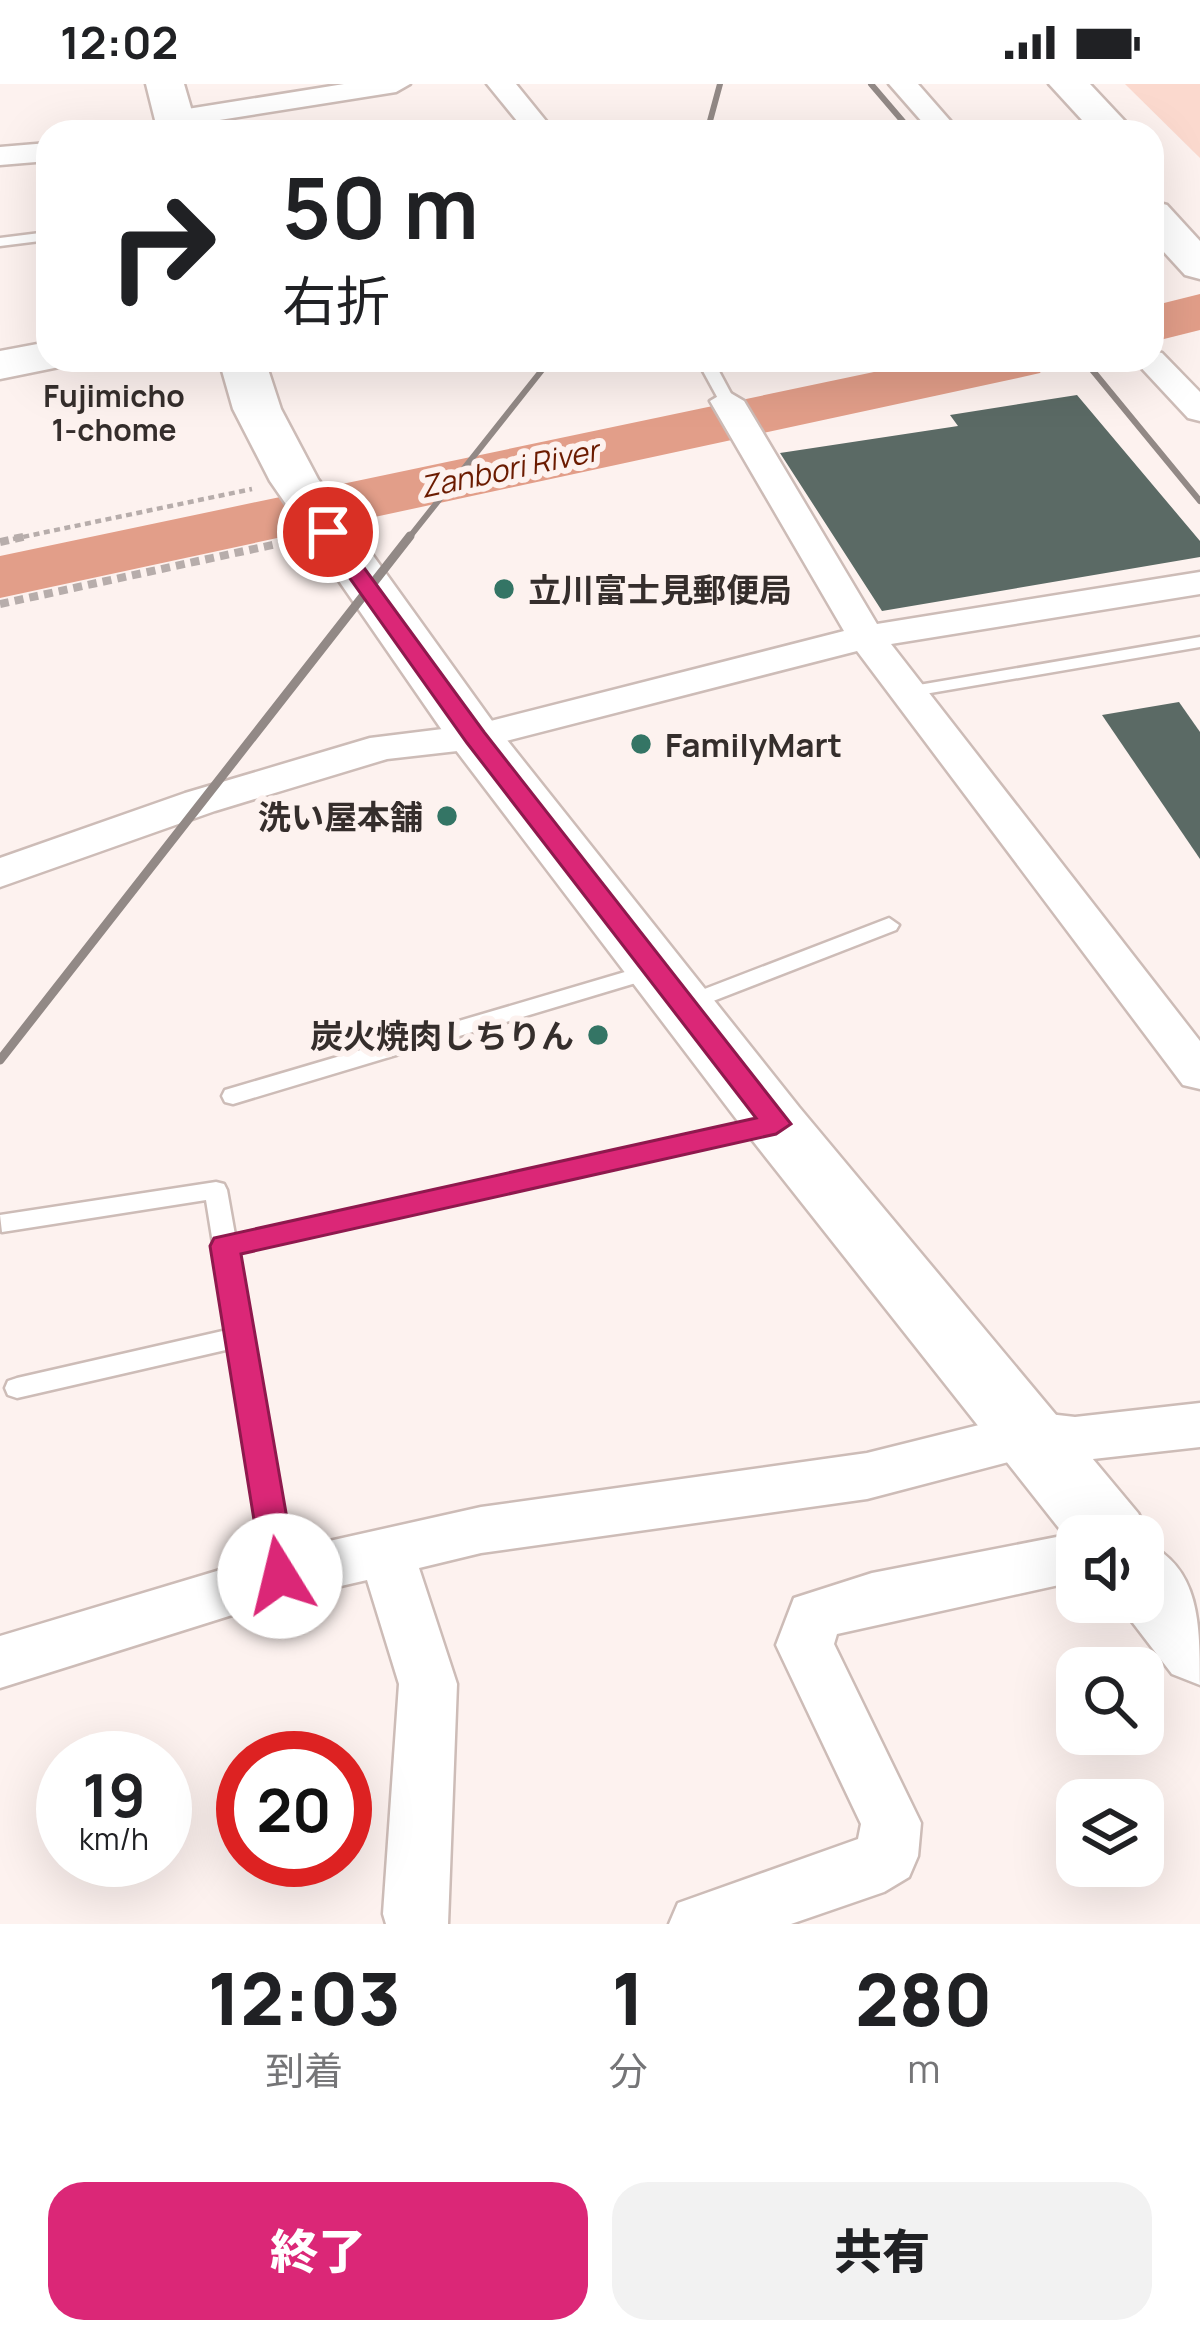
<!DOCTYPE html>
<html lang="ja">
<meta charset="utf-8">
<style>
:root{--surface:#fff;--page:#f2f2f2;--text:#202124;--muted:#757577;--accent:#db2777}
body{margin:0;font-family:Manrope,"Noto Sans JP",sans-serif;background:var(--page);color:var(--text);height:100vh;display:flex;flex-direction:column;font-size:45px;white-space:nowrap}
*{box-sizing:border-box;margin:0}
p{font-size:39px;color:var(--muted)}
.icon{flex:none;width:66px;height:66px;fill:none;stroke:currentColor;stroke-width:2;stroke-linecap:round;stroke-linejoin:round}
.map{position:relative;height:1840px;overflow:hidden}
.panel{display:flex;flex-direction:column;background:var(--surface);flex:1}
.panel>*{flex:none}
.top-card{position:absolute;left:36px;top:36px;width:1128px;height:252px;border-radius:36px;box-shadow:0 12px 48px #0002;background:#fff;color:var(--text);overflow:hidden}
.tools{position:absolute;left:1056px;top:1431px;display:grid;gap:24px}
.tools a{display:grid;place-items:center;width:108px;height:108px;border-radius:24px;background:var(--surface);box-shadow:0 12px 48px #0002;font-size:60px}
.speed{position:absolute;left:36px;top:1647px;display:flex;gap:24px;font-size:60px;font-weight:700;text-align:center}
.speed>*{display:grid;place-content:center;width:156px;height:156px;border-radius:50%;background:var(--surface);box-shadow:0 12px 48px #0002;line-height:1}
.speed small{font-size:30px;font-weight:400}
.speed .limit{border:18px solid #d22;background:#fff;color:#111}
.pin{position:absolute;display:grid;place-items:center;width:102px;height:102px;color:#fff;margin:-51px;border:6px solid #fff;border-radius:50%;box-shadow:0 3px 12px #0007}
.me{position:absolute;width:132px;margin:-66px;rotate:351deg;stroke-linejoin:round;filter:drop-shadow(0 0 9px #0008)}
.turn{display:flex;align-items:center;gap:42px;height:252px;padding:0 48px;font-size:54px}
.turn .icon{width:156px;height:156px;stroke-width:2.5}
.turn b{display:block;font-size:84px;line-height:102px}
.eta{display:flex;justify-content:space-evenly;align-items:center;height:204px;text-align:center}
.eta b{font-size:72px;font-weight:800;line-height:84px}
.primary-button{display:flex;gap:24px;margin-top:auto;padding:24px 48px}
.primary-button a{flex:1;height:138px;border-radius:36px;background:var(--accent);color:#fff;font-size:48px;font-weight:800;line-height:138px;text-align:center}
.primary-button a+a{background:var(--page);color:var(--text)}
.status{display:flex;justify-content:space-between;align-items:center;height:84px;padding:0 60px;background:var(--surface);direction:ltr}
.status svg{height:33px;fill:currentColor}
.map>svg:first-child{display:block}
.green{fill:#fbd9ce}
.lines{fill:none;stroke-linecap:round;stroke-linejoin:round}
.river{fill:#e29e89;fill-rule:evenodd}
.building{fill:#5b6a65}
.lane-casing{stroke:#cdbcb7;stroke-width:5}
.street-casing{stroke:#cdbcb7;stroke-width:5}
.secondary-casing{stroke:#cdbcb7;stroke-width:5}
.path-far1{stroke:#b7adab;stroke-width:4.5;stroke-dasharray:6 4.5;stroke-linecap:butt}
.path{stroke:#b7adab;stroke-width:8;stroke-dasharray:9 6;stroke-linecap:butt}
.lane{fill:#fff;fill-rule:evenodd}
.street{fill:#fff;fill-rule:evenodd}
.secondary{fill:#fff;fill-rule:evenodd}
.rail-far1{stroke:#928986;stroke-width:6}
.rail{stroke:#928986;stroke-width:9}
.route{fill:#db2777;stroke:#8e194d;stroke-width:3}
.poi-dot{fill:#347565;stroke:#fdf2ef;stroke-width:4.5}
.labels{text-anchor:middle;dominant-baseline:central;stroke-width:12;stroke-linejoin:round;paint-order:stroke}
.far-neighbourhood-label{font-size:30px;font-weight:bold;fill:#352e2c;stroke:#fdf2ef}
.far-water-label{font-size:30px;font-style:italic;fill:#6b1b00;stroke:#fdf2ef}
.poi-label{font-size:33px;font-weight:bold;fill:#352e2c;stroke:#fdf2ef;text-anchor:start}
</style>
<div class="status"><b>12:02</b><svg viewBox="0 0 49 12"><path d="M0 12V9h3v3zM5 12V6h3v6zM10 12V3h3v9zM15 12V0h3v12zM26 1h20v11H26zM47 4h2v5h-2z"/></svg></div>
<div class="map">
<svg width="1200" height="1840" viewBox="0 0 1200 1840">
<rect width="100%" height="100%" fill="#fdf2ef"/>
<polygon class="green" points="1125,0 1200,0 1200,74"/>
<g class="lines">
<g class="river">
<polygon points="1200,210 1200,246 1152,258 1152,222"/>
<polygon points="931,276 1048,276 1040,289 1018,294 0,514 0,472"/>
</g>
</g>
<g class="building">
<polygon points="1077,311 1200,457 1200,473 882,527 780,369 958,342 950,331"/>
<polygon points="1179,618 1200,648 1200,775 1102,631"/>
</g>
<g class="lines">
<g class="lane-casing">
<g id="lane">
<polygon points="48,148 48,156 0,162 0,154"/>
<polygon points="697,276 713,276 735,317 733,320 721,320"/>
<polygon points="1200,553 1200,563 907,613 898,608 907,603"/>
<polygon points="889,834 899,841 896,846 690,926 683,928 672,921 676,916"/>
<polygon points="652,880 659,882 662,887 659,892 233,1020 225,1018 222,1012 225,1006"/>
<polygon points="769,1033 777,1035 780,1041 777,1047 238,1168 293,1492 289,1500 280,1503 271,1500 267,1492 230,1265 17,1314 8,1311 5,1304 8,1297 17,1294 227,1246 206,1116 2,1148 0,1131 216,1098 224,1100 227,1106 235,1151"/>
</g>
</g>
<g class="street-casing">
<g id="street">
<polygon points="344,0 410,0 396,8 175,43 161,35 175,27"/>
<polygon points="487,0 516,0 555,48 526,48"/>
<polygon points="889,0 918,0 960,48 931,48"/>
<polygon points="48,59 48,77 0,81 0,63"/>
<polygon points="1152,267 1162,269 1200,308 1200,337 1188,334 1134,276 1152,276"/>
<polygon points="727,307 744,317 877,540 1200,488 1200,510 891,560 1200,957 1200,1005 1183,1001 857,567 475,665 387,675 215,727 0,803 0,774 185,709 370,654 475,641 844,547 710,317"/>
<polygon points="1200,1319 1200,1363 1075,1377 1031,1372 867,1415 481,1469 419,1484 457,1600 448,1840 386,1840 383,1830 399,1600 367,1496 280,1516 0,1604 0,1552 280,1468 481,1423 867,1369 1031,1328 1075,1333"/>
<polygon points="1077,1449 1085,1452 1077,1452 1077,1497 837,1550 834,1560 921,1739 918,1772 909,1793 884,1808 791,1840 669,1840 678,1819 858,1755 861,1740 776,1561 794,1514 872,1489"/>
</g>
</g>
<g class="secondary-casing">
<g id="secondary">
<polygon points="146,0 184,0 198,48 158,48"/>
<polygon points="1049,0 1090,0 1135,48 1093,48"/>
<polygon points="1152,117 1167,121 1200,157 1200,195 1185,191 1152,155"/>
<polygon points="48,258 48,276 68,276 64,282 0,295 0,267"/>
<path d="M219,276H265L281,325L318,395L495,641L799,1023L1138,1429L1150,1452L1146,1459C1200,1484 1200,1540 1200,1601L1172,1590L1117,1518H1143V1452H1077V1467L753,1057L455,665L270,397L233,325Z"/>
</g>
</g>
<polyline class="path-far1" points="13,455 252,405"/>
<g class="path">
<polyline points="0,458 27,452"/>
<polyline points="0,520 286,458"/>
</g>
<use href="#lane" class="lane"/>
<use href="#street" class="street"/>
<use href="#secondary" class="secondary"/>
<g class="rail-far1">
<polyline points="871,0 912,48"/>
<polyline points="707,48 720,0"/>
<polyline points="1084,276 1200,417"/>
<polyline points="408,455 550,276"/>
</g>
<polyline class="rail" points="0,976 410,452"/>
</g>
<polygon class="route" points="328,442 335,444 484,648 791,1040 776,1050 241,1170 297,1492 292,1502 280,1506 268,1502 263,1492 210,1162 214,1154 756,1034 467,659 317,448"/>
<g class="poi-dot">
<circle cx="504" cy="505" r="12"/>
<circle cx="641" cy="660" r="12"/>
<circle cx="447" cy="732" r="12"/>
<circle cx="598" cy="951" r="12"/>
</g>
<g class="labels">
<g class="far-neighbourhood-label">
<text x="114" y="311">Fujimicho<tspan x="114" dy="34">1-chome</tspan></text>
</g>
<g class="far-water-label">
<text transform="translate(509 384) rotate(-12)">Zanbori River</text>
</g>
<g class="poi-label">
<text x="528" y="505">立川富士見郵便局</text>
<text x="665" y="660">FamilyMart</text>
<text x="423" y="732" text-anchor="end">洗い屋本舗</text>
<text x="574" y="951" text-anchor="end">炭火焼肉しちりん</text>
</g>
</g>
</svg>
<div class="tools">
<a><svg class="icon" aria-label="sound" viewBox="0 0 24 24"><path d="M4 9h4l5-4v14l-5-4H4zM17 9q2 3 0 6"/></svg></a>
<a><svg class="icon" aria-label="search" viewBox="0 0 24 24"><circle cx="10" cy="10" r="6"/><path d="M15 15l6 6"/></svg></a>
<a><svg class="icon" aria-label="layers" viewBox="0 0 24 24"><path d="M12 4l9 5-9 5-9-5zM3 14l9 5 9-5"/></svg></a>
</div>
<div class="speed"><div>19<small>km/h</small></div><div class="limit">20</div></div>
<div class="pin" style="left:328px;top:448px;background:#d93025"><svg class="icon" aria-label="arrive" viewBox="0 0 24 24"><path d="M6 21V4h12l-3 4 3 4H6"/></svg></div>
<svg class="me" style="left:280px;top:1492px" viewBox="-20 -20 40 40"><circle r="19" fill="#fff"/><path d="M0-13L10 11 0 6-10 11z" fill="#db2777"/></svg>
<div class="top-card">
<div class="turn"><svg class="icon" aria-label="right" viewBox="0 0 24 24"><path d="M7 20v-9h11M14 6l5 5-5 5"/></svg><div><b>50 m</b>右折</div></div>
</div>
</div>
<section class="panel">
<div class="eta">
<div><b>12:03</b><p>到着</p></div>
<div><b>1</b><p>分</p></div>
<div><b>280</b><p>m</p></div>
</div>
<div class="primary-button"><a>終了</a><a>共有</a></div>
</section>
